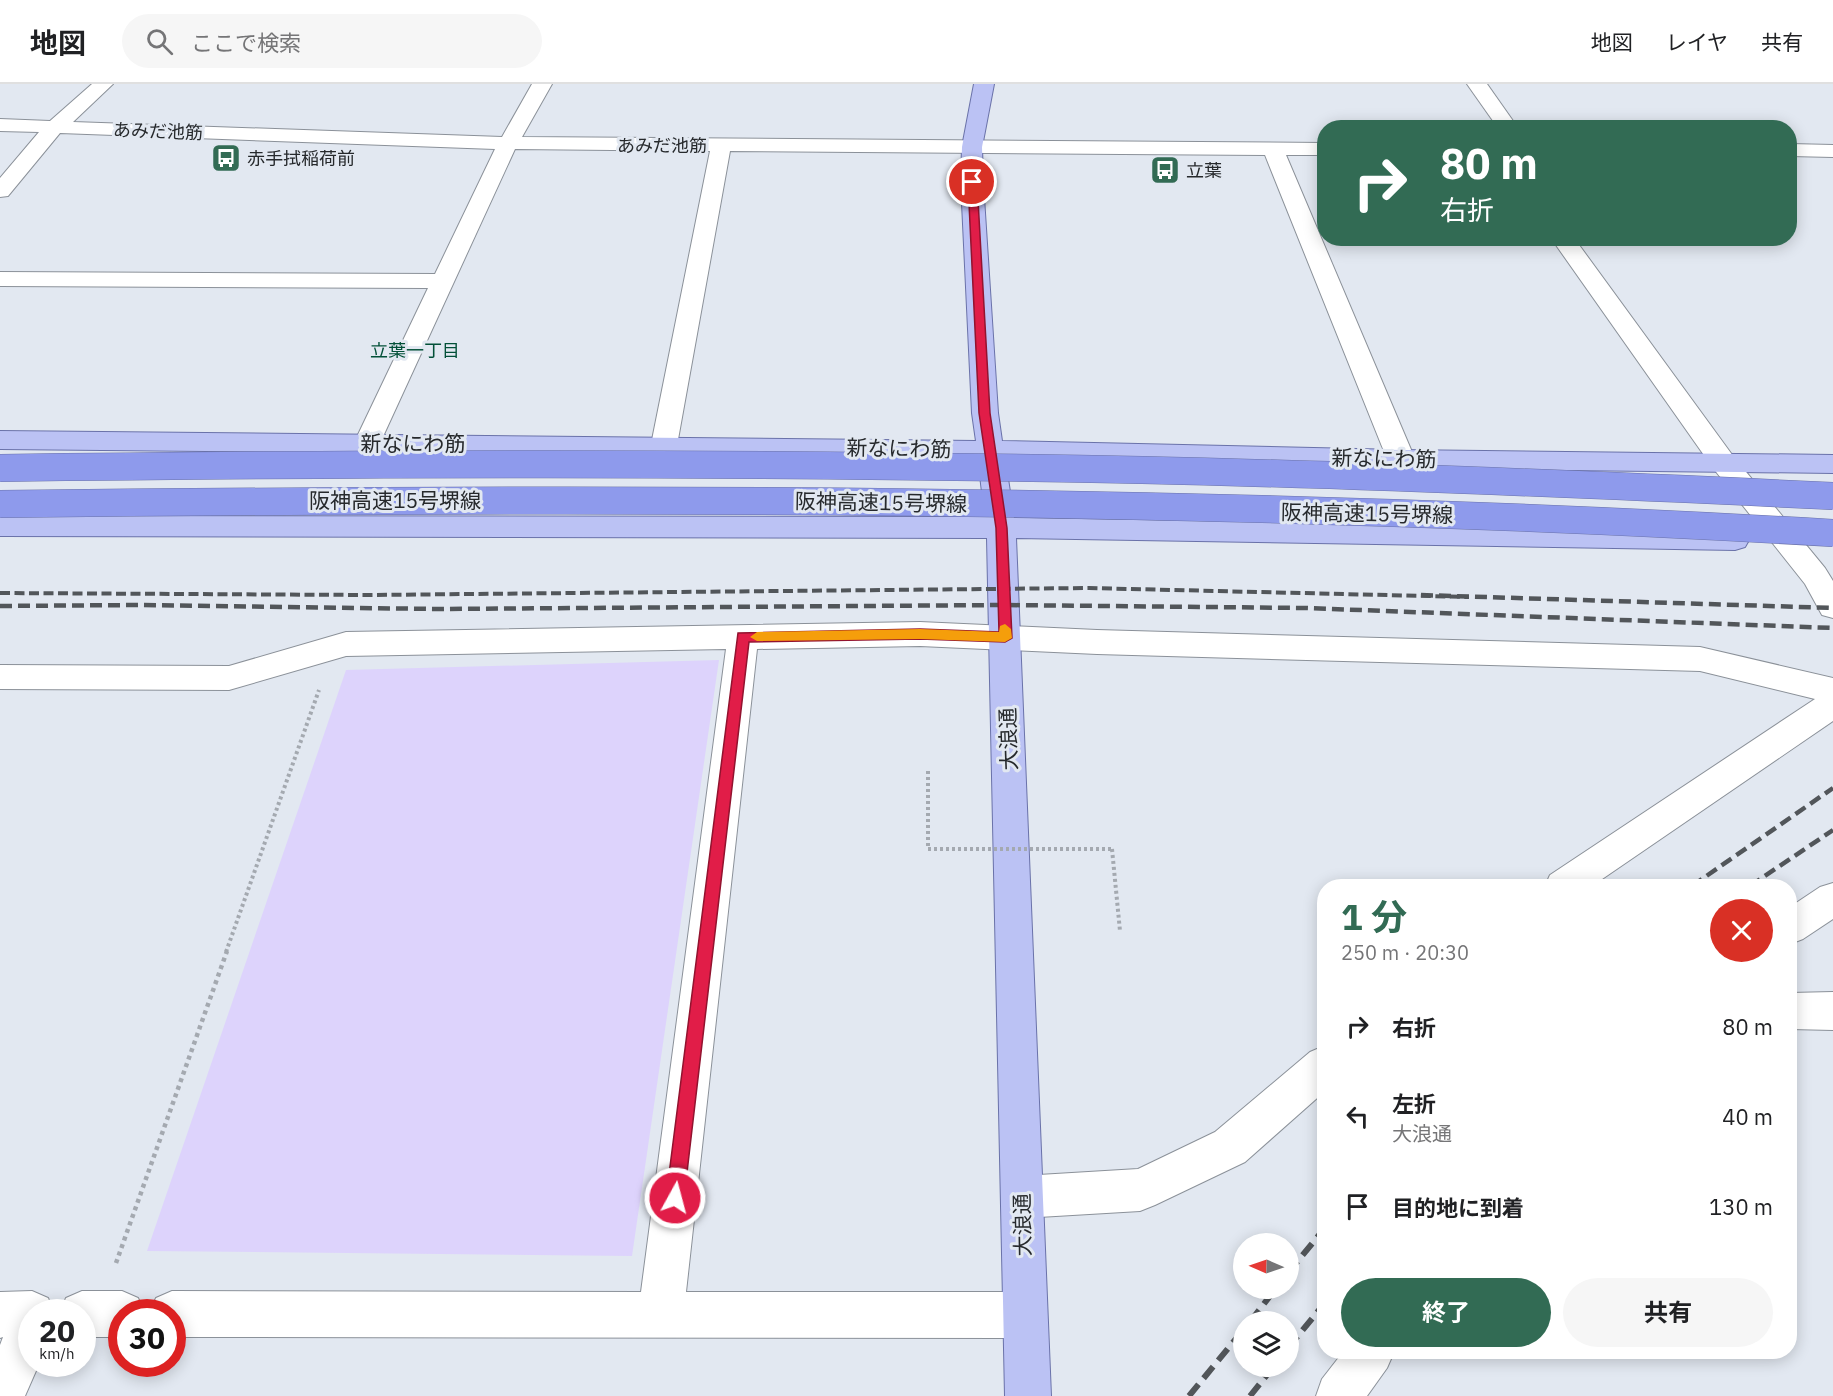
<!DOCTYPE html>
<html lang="ja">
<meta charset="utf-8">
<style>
:root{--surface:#fff;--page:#f6f6f6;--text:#202124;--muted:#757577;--line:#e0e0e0;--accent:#326b54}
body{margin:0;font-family:"IBM Plex Sans","Noto Sans JP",sans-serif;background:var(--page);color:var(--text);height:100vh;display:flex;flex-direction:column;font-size:22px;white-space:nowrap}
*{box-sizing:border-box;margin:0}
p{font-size:20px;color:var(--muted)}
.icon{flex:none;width:33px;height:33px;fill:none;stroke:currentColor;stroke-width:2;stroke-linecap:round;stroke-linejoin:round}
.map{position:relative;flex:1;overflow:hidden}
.drawer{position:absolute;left:1317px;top:795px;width:480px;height:480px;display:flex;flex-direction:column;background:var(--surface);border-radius:24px;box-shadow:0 3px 15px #0003}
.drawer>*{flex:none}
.hud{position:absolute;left:1317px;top:36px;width:480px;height:126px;border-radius:24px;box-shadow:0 3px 15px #0003;background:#326b54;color:#fff;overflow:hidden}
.needle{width:39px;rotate:272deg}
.fabs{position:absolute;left:1233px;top:1149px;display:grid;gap:12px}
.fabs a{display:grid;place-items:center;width:66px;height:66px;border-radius:50%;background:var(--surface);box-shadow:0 3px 15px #0003;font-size:30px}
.speed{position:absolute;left:18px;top:1215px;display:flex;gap:12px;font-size:30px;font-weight:700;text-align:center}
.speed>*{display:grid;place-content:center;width:78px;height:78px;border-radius:50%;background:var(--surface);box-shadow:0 3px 15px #0003;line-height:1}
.speed small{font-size:15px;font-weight:400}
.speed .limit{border:9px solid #d22;background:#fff;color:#111}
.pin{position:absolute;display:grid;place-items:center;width:51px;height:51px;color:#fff;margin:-26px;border:3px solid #fff;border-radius:50%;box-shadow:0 2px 6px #0007}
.me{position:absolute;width:66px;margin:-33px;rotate:7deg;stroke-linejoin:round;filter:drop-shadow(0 0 4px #0008)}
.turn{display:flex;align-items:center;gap:21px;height:126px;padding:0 24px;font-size:27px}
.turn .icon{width:78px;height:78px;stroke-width:2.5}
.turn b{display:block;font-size:42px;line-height:51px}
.round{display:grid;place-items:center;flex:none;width:63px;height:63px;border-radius:32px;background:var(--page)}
.overview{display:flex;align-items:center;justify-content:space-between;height:102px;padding:0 24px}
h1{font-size:36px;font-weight:700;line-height:45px;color:var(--accent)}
.cta{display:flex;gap:12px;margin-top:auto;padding:12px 24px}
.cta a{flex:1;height:69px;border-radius:36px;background:var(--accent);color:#fff;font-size:24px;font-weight:700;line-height:69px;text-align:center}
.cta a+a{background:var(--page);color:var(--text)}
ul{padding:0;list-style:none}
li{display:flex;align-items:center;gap:18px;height:90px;padding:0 24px}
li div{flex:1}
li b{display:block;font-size:22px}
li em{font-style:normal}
header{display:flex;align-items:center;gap:36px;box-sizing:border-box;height:84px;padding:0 30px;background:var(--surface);border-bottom:2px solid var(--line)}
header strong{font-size:28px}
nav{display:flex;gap:33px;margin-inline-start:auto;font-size:21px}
.search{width:420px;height:54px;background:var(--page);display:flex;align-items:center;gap:15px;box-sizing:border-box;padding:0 21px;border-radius:33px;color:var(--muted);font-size:22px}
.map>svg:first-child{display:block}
.green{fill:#ddd3fc}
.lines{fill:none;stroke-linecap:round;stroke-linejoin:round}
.minor-casing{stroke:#8b9199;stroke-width:2}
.major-casing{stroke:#6a72a9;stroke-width:2}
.path-far1{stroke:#a4a9b0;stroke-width:4;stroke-dasharray:3 3;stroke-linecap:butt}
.path{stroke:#a4a9b0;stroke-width:4.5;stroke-dasharray:4 4;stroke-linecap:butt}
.minor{fill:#fff;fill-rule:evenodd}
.major{fill:#bbc2f4;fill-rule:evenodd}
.rail-far2{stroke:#52565a;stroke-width:4;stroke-dasharray:10 4.5;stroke-linecap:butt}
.rail-far1{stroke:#52565a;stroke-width:4.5;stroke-dasharray:12 6;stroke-linecap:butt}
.rail{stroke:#52565a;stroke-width:6;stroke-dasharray:15 8;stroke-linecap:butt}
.highway-bridge-casing{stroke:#6a72a9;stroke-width:28;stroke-linecap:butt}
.path-bridge{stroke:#a4a9b0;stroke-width:4;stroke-dasharray:3 3;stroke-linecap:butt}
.highway-bridge{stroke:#8e9aec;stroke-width:27}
.route{fill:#e11d48;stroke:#92132f;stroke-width:1.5}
.slow{fill:#f59e0b}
.labels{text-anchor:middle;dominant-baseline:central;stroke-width:6;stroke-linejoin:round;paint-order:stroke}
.far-street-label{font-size:18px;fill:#26292c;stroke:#e2e8f1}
.far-poi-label{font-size:18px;fill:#26292c;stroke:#e2e8f1;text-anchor:start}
.far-neighbourhood-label{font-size:18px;fill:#035038;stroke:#e2e8f1}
.street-label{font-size:21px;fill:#26292c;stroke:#e2e8f1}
</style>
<header>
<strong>地図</strong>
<div class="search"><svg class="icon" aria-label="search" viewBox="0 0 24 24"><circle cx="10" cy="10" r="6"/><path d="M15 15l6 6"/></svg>ここで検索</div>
<nav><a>地図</a><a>レイヤ</a><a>共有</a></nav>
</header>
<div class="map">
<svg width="1833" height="1312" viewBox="0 0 1833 1312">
<rect width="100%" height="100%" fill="#e2e8f1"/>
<polygon class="green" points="719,576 632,1172 147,1167 346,586"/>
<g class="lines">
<g class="minor-casing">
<g id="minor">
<polygon points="92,0 113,0 73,38 502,53 532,0 552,0 522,53 1324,59 1324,71 1286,71 1415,375 1411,381 1401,384 1391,381 1387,375 1265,71 730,67 677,361 673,367 664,370 655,367 651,361 710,67 515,65 380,359 376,365 367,368 358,365 354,359 428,204 0,202 0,188 435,190 495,65 60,49 8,112 0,113 0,94 39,48 0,47 0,35 50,37"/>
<polygon points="1467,0 1487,0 1518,44 1498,44"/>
<polygon points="1790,60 1833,61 1833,73 1790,72"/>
<polygon points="1551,154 1574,154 1733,372 1825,484 1833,497 1833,534 1822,531 1805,500 1713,384"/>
<polygon points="920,538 1097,546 1700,563 1833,594 1833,637 1592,802 1545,802 1550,791 1815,615 1700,587 1097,570 920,562 757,565 686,1208 1024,1208 1040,1215 1047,1231 1040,1247 1024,1254 172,1253 172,1228 150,1228 156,1214 172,1207 641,1208 726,565 346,572 229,606 0,605 0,581 229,582 346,548"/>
<polygon points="1833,799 1833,835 1803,855 1790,860 1790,823 1820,803"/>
<polygon points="1833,908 1833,946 1790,945 1790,909"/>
<polygon points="1324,962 1324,1008 1245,1078 1155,1121 1140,1127 1022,1134 1007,1128 1001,1113 1007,1098 1022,1092 1138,1085 1215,1048 1310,968"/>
<polygon points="32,1207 48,1214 54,1228 32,1228 32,1280 39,1280 25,1312 0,1312 0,1261 3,1253 0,1254 0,1208"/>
<polygon points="82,1207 122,1207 138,1214 144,1228 122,1228 122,1253 82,1253 82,1228 60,1228 66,1214"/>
<polygon points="1343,1268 1394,1268 1387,1284 1367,1312 1316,1312 1322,1295"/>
</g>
</g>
<g class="major-casing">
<polygon id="major" points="974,0 994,0 982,63 983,98 998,329 1002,357 1401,366 1833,371 1833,389 1401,384 1005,375 1014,434 1735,446 1745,449 1749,456 1745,463 1735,466 1016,454 1051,1312 1005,1312 987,454 0,452 0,432 985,433 978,375 0,365 0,347 976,357 972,329 961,98 962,63"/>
</g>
<g class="path-far1">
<polyline points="928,687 928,765"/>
<polyline points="1112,765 1120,847"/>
<polyline points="226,868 319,606"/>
</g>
<polyline class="path" points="116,1179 227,867"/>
<use href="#minor" class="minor"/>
<use href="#major" class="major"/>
<polyline class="rail-far2" points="0,509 369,511 1089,504 1469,513"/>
<g class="rail-far1">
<polyline points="1421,511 1833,524"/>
<polyline points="0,522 138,521 436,525 1004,521 1307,524 1833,544"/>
<polyline points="1692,802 1833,704"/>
<polyline points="1750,802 1833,746"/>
</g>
<g class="rail">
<polyline points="1288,1189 1324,1145"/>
<polyline points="1250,1238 1276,1204"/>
<polyline points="1288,1264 1324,1220"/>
<polyline points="1189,1312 1244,1245"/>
<polyline points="1250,1312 1274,1282"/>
</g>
<g class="highway-bridge-casing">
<g id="highway-bridge">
<path d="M0,384C381,379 762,378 1142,386C1373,391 1603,401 1833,412"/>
<path d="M0,420C611,413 1223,413 1833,449"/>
</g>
</g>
<polyline class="path-bridge" points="928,765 1112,765"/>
<use href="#highway-bridge" class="highway-bridge"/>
</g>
<polygon class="route" points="972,95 977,98 990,329 1007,444 1012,554 1005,558 920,555 749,558 684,1114 681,1120 675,1123 668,1120 666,1114 738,549 920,545 999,548 996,444 979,329 968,98"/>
<polygon class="slow" points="1005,540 1011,545 1012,554 1005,558 920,555 757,557 750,553 757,548 920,545 999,548 1000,542"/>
<defs>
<g id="bus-square" transform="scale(1.5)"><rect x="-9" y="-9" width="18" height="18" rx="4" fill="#326b54" stroke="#e2e8f1"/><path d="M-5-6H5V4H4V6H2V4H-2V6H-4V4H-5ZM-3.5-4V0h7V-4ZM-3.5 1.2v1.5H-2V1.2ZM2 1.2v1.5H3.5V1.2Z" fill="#fff"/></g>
</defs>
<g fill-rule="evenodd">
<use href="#bus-square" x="226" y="74"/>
<use href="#bus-square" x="1165" y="86"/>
</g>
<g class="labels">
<g class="far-street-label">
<text transform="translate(158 47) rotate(2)">あみだ池筋</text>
<text x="662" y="61">あみだ池筋</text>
</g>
<g class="far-poi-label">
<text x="247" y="74">赤手拭稲荷前</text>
<text x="1186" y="86">立葉</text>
</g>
<g class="far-neighbourhood-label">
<text x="415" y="266">立葉一丁目</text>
</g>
<g class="street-label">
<text x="413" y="359">新なにわ筋</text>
<text transform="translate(899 364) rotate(1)">新なにわ筋</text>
<text transform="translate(1384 374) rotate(1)">新なにわ筋</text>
<text x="395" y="416">阪神高速15号堺線</text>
<text transform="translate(881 418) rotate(1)">阪神高速15号堺線</text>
<text transform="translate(1367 429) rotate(1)">阪神高速15号堺線</text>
<text transform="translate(1008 655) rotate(-92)">大浪通</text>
<text transform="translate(1022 1141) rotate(-91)">大浪通</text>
</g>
</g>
</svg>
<div class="fabs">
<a><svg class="needle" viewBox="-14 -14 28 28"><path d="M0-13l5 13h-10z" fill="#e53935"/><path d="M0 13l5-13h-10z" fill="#757577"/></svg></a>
<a><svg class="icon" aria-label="layers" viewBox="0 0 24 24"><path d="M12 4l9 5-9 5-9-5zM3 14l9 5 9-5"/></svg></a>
</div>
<div class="speed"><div>20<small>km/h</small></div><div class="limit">30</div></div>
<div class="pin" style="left:972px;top:98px;background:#d93025"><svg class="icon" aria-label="arrive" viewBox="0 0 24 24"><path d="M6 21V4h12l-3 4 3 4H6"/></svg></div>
<svg class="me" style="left:675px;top:1114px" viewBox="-20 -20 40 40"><circle r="17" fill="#e11d48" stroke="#fff" stroke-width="3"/><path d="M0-11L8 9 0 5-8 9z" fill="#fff"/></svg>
<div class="hud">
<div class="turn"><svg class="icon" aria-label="right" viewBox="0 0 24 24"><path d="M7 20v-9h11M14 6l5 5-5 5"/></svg><div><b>80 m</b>右折</div></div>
</div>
<section class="drawer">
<div class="overview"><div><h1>1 分</h1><p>250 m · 20:30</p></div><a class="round" style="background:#d93025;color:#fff"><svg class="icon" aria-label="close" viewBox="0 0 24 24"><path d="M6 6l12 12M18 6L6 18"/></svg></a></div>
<ul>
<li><svg class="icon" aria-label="right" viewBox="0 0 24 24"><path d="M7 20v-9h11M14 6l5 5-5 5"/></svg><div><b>右折</b></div><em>80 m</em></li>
<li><svg class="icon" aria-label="left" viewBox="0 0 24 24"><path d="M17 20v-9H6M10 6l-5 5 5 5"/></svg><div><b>左折</b><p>大浪通</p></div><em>40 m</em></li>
<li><svg class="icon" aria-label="arrive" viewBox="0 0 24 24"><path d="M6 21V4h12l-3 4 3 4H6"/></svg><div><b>目的地に到着</b></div><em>130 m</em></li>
</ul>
<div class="cta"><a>終了</a><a>共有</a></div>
</section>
</div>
